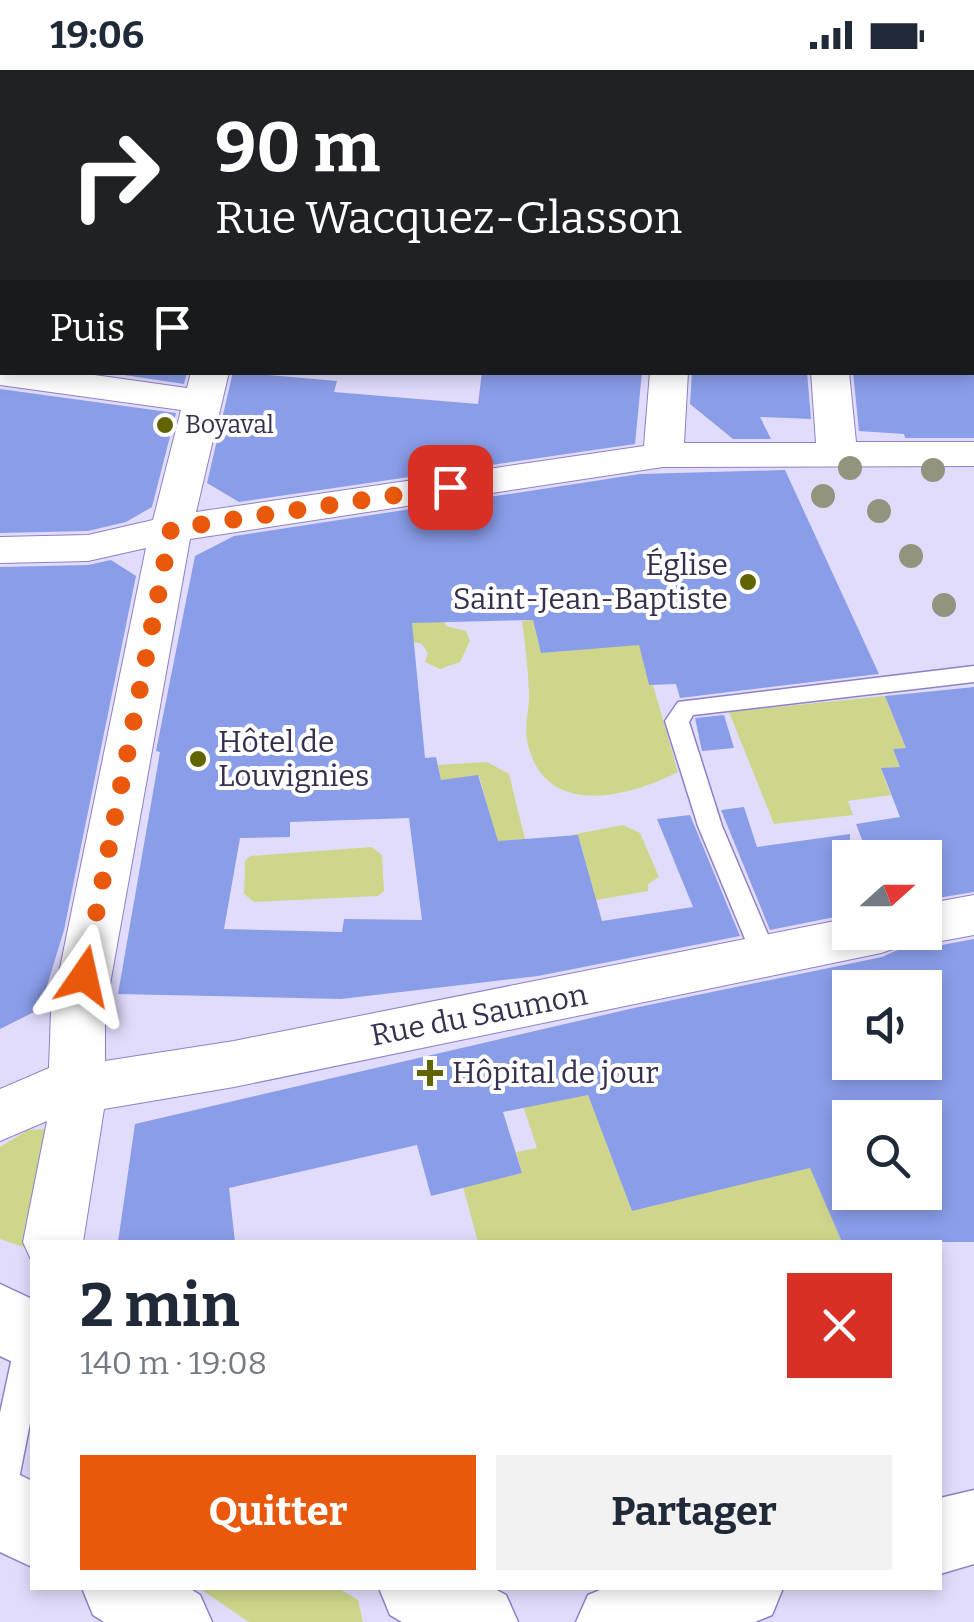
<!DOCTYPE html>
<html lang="fr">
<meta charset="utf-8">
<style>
:root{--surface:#fff;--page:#f2f2f3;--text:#1f2937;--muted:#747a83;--accent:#ea580c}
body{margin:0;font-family:Bitter,serif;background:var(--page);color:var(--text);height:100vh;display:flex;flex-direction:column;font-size:38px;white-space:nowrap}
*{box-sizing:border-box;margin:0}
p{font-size:32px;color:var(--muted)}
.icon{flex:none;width:55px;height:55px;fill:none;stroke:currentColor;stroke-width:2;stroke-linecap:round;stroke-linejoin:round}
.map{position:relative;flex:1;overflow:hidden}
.panel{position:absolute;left:30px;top:1170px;width:912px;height:350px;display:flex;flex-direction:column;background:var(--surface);border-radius:0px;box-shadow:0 5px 15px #0003}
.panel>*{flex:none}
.banner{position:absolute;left:0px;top:0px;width:975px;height:305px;box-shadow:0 5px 15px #0003;background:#202124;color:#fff;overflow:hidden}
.needle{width:65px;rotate:69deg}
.fabs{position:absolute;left:832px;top:770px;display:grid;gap:20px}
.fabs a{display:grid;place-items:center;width:110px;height:110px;border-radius:0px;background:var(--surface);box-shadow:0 5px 15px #0003;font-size:50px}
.pin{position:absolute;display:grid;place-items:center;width:85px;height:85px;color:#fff;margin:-42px;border-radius:20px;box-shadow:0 5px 15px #0006}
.me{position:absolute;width:110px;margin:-55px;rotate:11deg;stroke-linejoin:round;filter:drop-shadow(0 0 8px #0008)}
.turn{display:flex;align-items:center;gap:35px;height:210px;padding:0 50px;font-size:45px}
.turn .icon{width:130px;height:130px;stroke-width:2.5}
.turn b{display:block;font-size:70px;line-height:85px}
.then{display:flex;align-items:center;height:95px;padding:0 50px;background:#0003;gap:20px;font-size:38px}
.round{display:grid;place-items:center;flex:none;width:105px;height:105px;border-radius:0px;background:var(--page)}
.overview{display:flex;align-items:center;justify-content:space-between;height:170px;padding:0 50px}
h1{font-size:60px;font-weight:700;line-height:75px}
.action{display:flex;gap:20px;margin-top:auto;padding:20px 50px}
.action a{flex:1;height:115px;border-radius:0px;background:var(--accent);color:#fff;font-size:40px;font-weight:700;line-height:115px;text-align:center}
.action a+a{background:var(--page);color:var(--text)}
.status{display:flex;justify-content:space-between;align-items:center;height:70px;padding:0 50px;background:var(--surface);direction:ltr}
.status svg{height:28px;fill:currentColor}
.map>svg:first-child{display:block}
.green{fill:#cfd68b}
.building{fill:#8a9de9;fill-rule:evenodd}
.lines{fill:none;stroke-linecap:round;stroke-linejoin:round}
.lane-casing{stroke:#8f7fc9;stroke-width:3}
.street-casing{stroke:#8f7fc9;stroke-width:2}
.secondary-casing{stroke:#8f7fc9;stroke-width:3}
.lane{fill:#fff;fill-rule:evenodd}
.street{fill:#fff;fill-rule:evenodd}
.secondary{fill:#fff;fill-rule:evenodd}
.tree{fill:#93937e}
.route{stroke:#ea580c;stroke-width:18;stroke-dasharray:0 32.4}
.poi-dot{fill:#606500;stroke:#fff;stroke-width:4}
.labels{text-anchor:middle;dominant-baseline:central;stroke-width:8;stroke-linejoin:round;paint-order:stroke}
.far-poi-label{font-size:25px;fill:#362f4f;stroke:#fff;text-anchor:start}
.poi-label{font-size:30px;fill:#362f4f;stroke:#fff;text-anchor:start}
.street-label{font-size:30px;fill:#362f4f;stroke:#fff}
</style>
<div class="status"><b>19:06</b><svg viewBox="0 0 49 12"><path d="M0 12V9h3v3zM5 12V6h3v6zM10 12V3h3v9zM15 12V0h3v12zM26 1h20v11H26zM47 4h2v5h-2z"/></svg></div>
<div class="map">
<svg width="974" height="1552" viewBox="0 0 974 1552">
<rect width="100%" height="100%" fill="#e1dcfc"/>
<g class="green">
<path d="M632,544L649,615H653L678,702C629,727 546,749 528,675C524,659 528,645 529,629C529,603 525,576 522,551L533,550L541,583L576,580Z"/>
<polygon points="443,549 446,556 466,561 470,571 460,592 440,599 425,592 428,583 421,573 402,572 409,551"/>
<polygon points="885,626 906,678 893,679 900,697 881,699 891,725 848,731 853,745 774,754 729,642"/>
<polygon points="487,692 509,704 525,769 490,772 490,745 479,706 441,710 438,695"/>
<polygon points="623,755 640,763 659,807 648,814 648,821 596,830 580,771 571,765"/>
<polygon points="372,777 382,785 384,821 378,826 254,832 244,824 245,791 250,786"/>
<polygon points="562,955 632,1141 810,1097 842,1172 478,1172 463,1117 522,1103 516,1082 537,1078 501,969"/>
<polygon points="47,1059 50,1100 32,1180 0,1169 0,1077 28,1060"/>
<polygon points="199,1518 338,1518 358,1530 363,1552 249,1552"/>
</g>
<g class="building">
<polygon points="104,302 187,302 184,314"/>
<polygon points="233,302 337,311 334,322 478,334 482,302 642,302 635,374 239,432 207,413"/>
<polygon points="692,302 807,302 811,349 760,347 771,369 733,369 690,334"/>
<polygon points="853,302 974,302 974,368 905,368 904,364 859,361"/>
<polygon points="0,319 176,343 152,437 126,452 88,461 0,463"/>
<path d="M785,400L879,604L680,628L676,614L649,615L639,575L541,583L533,550L412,553L425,688L436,687L441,710L478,705L498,771L578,765L602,851L693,837L657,749L690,745L740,866L538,906L341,929L118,924L160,682L156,681L195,486L234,466L640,404ZM409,748L422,850L344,849L342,862L224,859L240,768L290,767V752Z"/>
<polygon points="111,490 136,506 64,860 40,939 0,959 0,497 88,495"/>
<polygon points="974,617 974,822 925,830 925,788 869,788 856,754 900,747 881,698 900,697 893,679 906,678 885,626"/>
<polygon points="724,645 734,678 702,681 695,648"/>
<polygon points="744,737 757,777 850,764 850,844 770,860 721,740"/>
<path d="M974,869V1172H842L810,1098L632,1141L588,1025L503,1042L522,1103L431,1126L417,1075L229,1118L235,1172H118L135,1054L634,938L882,887L913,873L926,878ZM850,918H925V992H850ZM850,1048H925V1122H850Z"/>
</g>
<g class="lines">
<g class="lane-casing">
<g id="lane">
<rect x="0" y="52" width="2" height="10"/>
<polygon points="974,596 974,612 693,645 689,652 722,756 777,886 773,893 755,893 698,756 665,651 678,632"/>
<polygon points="32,1254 32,1343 17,1419 12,1431 0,1436 0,1343 16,1269 21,1258"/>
</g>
</g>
<g class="street-casing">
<g id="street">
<polygon points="752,0 782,0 782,2 753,2"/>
<polygon points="923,0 953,0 954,2 925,2"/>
<rect x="972" y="33" width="2" height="18"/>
<rect x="972" y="155" width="2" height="27"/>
<polygon points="0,293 2,302 73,302 187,318 191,302 229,302 196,442 644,376 650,302 688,302 684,373 816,373 811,302 849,302 856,372 974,372 974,396 663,397 190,469 105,942 105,991 234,971 850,848 850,862 925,862 925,834 974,825 974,865 925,874 905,866 899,877 881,883 234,1017 104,1039 83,1172 32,1172 32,1192 23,1172 47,1051 0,1071 0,1019 49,998 51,942 146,478 88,491 0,493 0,467 88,465 153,450 181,340 0,315"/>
</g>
</g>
<g class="secondary-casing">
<g id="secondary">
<polygon points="0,1214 32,1229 32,1301 0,1286"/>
<polygon points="0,1395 32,1411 32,1497 0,1482"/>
<polygon points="974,1420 974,1494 940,1504 940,1428"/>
<polygon points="82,1518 189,1518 200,1525 212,1552 104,1552 93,1545"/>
<polygon points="379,1518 493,1518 506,1525 518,1552 402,1552 390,1545"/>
<polygon points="605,1518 783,1518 772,1545 755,1552 576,1552 588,1525"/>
</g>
</g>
<use href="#lane" class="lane"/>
<use href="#street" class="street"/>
<use href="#secondary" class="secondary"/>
</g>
<g class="tree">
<circle cx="850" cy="398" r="12"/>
<circle cx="933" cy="400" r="12"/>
<circle cx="823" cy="426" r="12"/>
<circle cx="879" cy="441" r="12"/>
<circle cx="911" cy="486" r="12"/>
<circle cx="944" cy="535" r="12"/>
</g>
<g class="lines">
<polyline class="route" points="84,906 171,459 450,417"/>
</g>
<g class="poi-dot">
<circle cx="165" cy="355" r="10"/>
<circle cx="748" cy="512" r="10"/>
<circle cx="198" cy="689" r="10"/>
<path d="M425 988h10v10h10v10h-10v10h-10v-10h-10v-10h10z"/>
</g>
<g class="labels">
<g class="far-poi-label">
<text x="185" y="355">Boyaval</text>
</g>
<g class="poi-label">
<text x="728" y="495" text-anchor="end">Église<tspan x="728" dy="34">Saint-Jean-Baptiste</tspan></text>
<text x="218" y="672">Hôtel de<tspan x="218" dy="34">Louvignies</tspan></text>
<text x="452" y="1003">Hôpital de jour</text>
</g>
<g class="street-label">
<text transform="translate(479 945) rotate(-11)">Rue du Saumon</text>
</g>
</g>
</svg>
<div class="fabs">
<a><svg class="needle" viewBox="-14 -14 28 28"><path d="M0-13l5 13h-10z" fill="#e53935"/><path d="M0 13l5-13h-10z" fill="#747a83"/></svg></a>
<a><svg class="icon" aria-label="sound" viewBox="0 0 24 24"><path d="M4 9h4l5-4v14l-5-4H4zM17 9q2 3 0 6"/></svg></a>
<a><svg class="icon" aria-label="search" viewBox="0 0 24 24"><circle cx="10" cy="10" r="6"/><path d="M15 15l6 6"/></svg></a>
</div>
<div class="pin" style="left:450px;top:417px;background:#d93025"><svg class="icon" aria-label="arrive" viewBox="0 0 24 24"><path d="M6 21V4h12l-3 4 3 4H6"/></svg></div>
<svg class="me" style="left:84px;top:906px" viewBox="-20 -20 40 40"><path d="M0-17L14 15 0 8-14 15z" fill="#ea580c" stroke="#fff" stroke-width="4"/></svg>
<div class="banner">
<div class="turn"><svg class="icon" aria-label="right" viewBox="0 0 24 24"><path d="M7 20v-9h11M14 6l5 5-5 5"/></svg><div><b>90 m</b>Rue Wacquez-Glasson</div></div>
<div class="then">Puis<svg class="icon" aria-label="arrive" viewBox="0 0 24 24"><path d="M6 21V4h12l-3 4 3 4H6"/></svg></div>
</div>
<section class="panel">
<div class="overview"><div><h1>2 min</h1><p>140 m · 19:08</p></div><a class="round" style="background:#d93025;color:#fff"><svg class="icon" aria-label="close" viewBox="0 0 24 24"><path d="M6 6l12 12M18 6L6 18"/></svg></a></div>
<div class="action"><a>Quitter</a><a>Partager</a></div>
</section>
</div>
